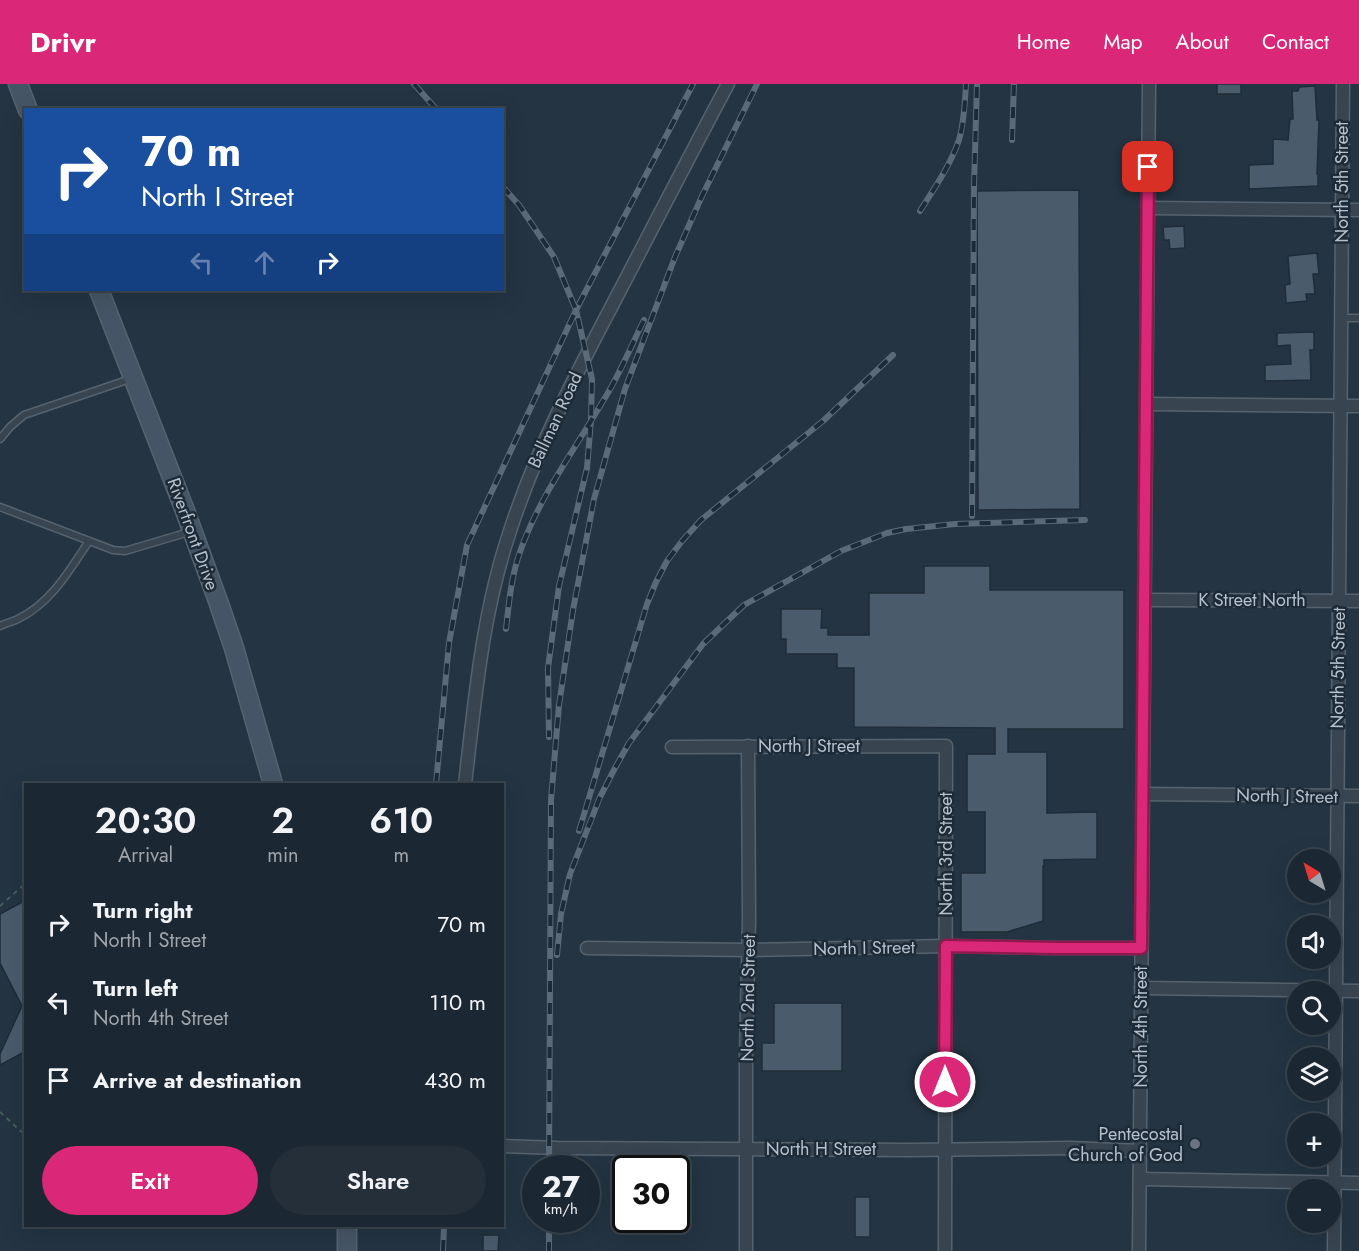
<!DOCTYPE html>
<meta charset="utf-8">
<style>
:root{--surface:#1b2732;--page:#242f3a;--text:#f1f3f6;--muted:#a0a5ac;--line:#39444d;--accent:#db2777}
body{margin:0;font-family:Jost,sans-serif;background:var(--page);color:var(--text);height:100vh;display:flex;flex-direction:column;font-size:22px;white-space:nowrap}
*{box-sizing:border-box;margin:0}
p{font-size:20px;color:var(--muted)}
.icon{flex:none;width:33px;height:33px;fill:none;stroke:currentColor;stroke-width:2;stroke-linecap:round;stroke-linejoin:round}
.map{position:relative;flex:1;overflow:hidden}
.side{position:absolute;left:24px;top:699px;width:480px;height:444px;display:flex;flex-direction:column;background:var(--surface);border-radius:0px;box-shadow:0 6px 24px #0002,0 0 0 2px var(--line)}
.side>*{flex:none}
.guide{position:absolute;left:24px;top:24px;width:480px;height:183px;border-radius:0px;box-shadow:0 6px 24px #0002,0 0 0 2px var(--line);background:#1a4fa0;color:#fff;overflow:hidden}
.needle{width:39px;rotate:322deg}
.tools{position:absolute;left:1287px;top:765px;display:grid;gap:12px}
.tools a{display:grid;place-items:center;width:54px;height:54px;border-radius:50%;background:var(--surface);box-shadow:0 6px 24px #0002,0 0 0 2px var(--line);font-size:30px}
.speed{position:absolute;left:522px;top:1071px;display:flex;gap:12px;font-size:30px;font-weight:700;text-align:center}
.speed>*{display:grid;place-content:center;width:78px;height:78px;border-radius:50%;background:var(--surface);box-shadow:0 6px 24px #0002,0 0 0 2px var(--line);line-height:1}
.speed small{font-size:15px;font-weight:400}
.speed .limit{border:3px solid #111;border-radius:9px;background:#fff;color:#111}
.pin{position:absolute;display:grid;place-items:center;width:51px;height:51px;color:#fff;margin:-26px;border-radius:12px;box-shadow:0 3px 9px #0006}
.me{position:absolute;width:66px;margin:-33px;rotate:0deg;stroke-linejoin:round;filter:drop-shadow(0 0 4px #0008)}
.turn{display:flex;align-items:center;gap:21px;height:126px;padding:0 18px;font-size:27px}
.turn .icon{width:78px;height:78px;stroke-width:2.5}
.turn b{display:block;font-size:42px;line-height:51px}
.lanes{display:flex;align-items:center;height:57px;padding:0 18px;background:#0003;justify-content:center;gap:30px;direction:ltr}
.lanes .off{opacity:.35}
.eta{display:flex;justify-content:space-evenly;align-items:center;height:102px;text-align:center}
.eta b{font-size:36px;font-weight:600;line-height:42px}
.cta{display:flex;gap:12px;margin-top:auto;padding:12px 18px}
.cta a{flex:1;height:69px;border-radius:36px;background:var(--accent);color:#fff;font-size:24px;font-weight:600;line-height:69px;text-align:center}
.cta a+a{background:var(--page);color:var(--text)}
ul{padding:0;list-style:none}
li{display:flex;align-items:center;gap:18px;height:78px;padding:0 18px}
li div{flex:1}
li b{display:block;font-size:22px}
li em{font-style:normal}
header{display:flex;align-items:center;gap:36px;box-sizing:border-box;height:84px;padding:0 30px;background:var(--accent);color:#fff}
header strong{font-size:28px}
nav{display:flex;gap:33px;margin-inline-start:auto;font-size:21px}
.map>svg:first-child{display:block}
.building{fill:#4a5b6b;stroke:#1f2c39;stroke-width:1.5}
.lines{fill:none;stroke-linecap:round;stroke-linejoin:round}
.lane-casing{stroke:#56636f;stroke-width:9}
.street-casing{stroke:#56636f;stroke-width:15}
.secondary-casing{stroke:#56636f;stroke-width:21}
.path{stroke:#445f5f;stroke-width:2;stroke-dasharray:4.5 4.5;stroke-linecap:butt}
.lane{stroke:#384551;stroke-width:6}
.street{stroke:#384551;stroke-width:12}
.secondary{stroke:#465565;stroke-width:18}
.rail-casing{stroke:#5a6a79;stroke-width:6}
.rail{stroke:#1d2a37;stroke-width:4;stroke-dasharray:11;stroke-linecap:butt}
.route-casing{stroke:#8e194d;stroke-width:15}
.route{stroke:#db2777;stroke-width:10}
.worship-dot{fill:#6b7280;stroke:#1d2a37;stroke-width:2}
.labels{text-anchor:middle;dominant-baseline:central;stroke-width:5;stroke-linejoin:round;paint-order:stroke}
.street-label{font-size:18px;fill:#b5c0cc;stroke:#1d2a37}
.poi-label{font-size:18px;fill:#b5c0cc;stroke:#1d2a37;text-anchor:end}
</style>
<header>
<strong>Drivr</strong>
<nav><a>Home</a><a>Map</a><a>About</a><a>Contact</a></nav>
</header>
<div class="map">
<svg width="1359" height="1167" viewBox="0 0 1359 1167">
<rect width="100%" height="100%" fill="#243442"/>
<g class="building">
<rect x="1217" y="0" width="24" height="10"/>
<polygon points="1315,2 1317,36 1319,36 1317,90 1318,90 1318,102 1249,105 1249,81 1273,80 1273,55 1288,56 1290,35 1293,35 1292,7 1298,7 1299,3"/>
<polygon points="1079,106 1080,425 978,426 977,107"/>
<polygon points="1184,142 1185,164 1170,165 1169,156 1164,156 1163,143"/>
<polygon points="1317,169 1319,190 1313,190 1315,210 1306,210 1307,217 1286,219 1285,201 1290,200 1288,172"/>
<polygon points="1314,248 1314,266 1310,266 1311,296 1265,297 1265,281 1291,280 1290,261 1277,262 1277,249"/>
<polygon points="924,482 990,482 990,506 1124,506 1124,645 1008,645 1008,668 1047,668 1047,729 1097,728 1097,775 1044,776 1044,782 1043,782 1043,837 1007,848 961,848 961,789 985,789 985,728 967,728 967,670 995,670 995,644 854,643 854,584 837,584 837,570 786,570 786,555 781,555 781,525 822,525 821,544 828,544 828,551 869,551 869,509 924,509"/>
<polygon points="26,816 26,967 0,981 0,970 22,922 0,879 0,830"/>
<polygon points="774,919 842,919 842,987 762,987 762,959 774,959"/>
<rect x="855" y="1113" width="15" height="40"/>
<polygon points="483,1151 499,1151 498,1167 483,1167"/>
</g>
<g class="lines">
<g class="lane-casing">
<g id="lane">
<polyline points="1342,234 1359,234"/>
<polyline points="0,355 10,343 24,331 130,295"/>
<polyline points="0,423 113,466 125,467 189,448"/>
<path d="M0,542C6,539 12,538 18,535C51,519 69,487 89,457"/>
</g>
</g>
<g class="street-casing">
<g id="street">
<polyline points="1148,124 1359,126"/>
<polyline points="1147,320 1359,322"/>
<polyline points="1145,516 1359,517"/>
<polyline points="672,663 946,662 945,1167"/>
<path d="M465,700C475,616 482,531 509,450C535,368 576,290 616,214C653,143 690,71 728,0"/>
<polyline points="1143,710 1359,712"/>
<polyline points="587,864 749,866 946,862 1057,864 1141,864"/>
<polyline points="1141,904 1359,907"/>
<polyline points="502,1062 558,1064 910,1066 1071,1064 1140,1067"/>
<polyline points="1140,1095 1359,1099"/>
<polyline points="746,1167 746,972 749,835 748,662"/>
<polyline points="1139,1167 1149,0"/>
<polyline points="1334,1167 1343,0"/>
</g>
</g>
<g class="secondary-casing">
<g id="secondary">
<polyline points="18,0 28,26"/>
<polyline points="99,206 184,424 218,517 234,564 273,700"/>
<polyline points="347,1167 347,1142"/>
</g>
</g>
<g class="path">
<polyline points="0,822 26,799"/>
<polyline points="0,1028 26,1052"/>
</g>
<use href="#lane" class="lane"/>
<use href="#street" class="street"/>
<use href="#secondary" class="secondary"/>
<g class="rail-casing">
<g id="rail">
<polyline points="414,0 437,26"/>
<polyline points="1012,56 1014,0"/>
<polyline points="502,102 519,121 554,173 576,226 592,295 591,336 587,384 559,502 548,584 549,653"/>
<path d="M920,127C934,105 950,82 959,56C964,39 965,18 966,0"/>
<polyline points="972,432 974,102 977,0"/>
<path d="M506,545C509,519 511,493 520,468C539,413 574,367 603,317C619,292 631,262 644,236"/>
<polyline points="436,700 449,559 467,461 576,226 693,0"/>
<polyline points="579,747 647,520 656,498 667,477 682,457 701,436 823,337 893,271"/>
<polyline points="557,871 561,830 570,790 600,713 615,684 629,659 703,560 744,521 841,467 887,449 906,445 955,440 1085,436"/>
<polyline points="549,1084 551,716 559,621 573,526 594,415 625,305 675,173 702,112 757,0"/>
<polyline points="549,1136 549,1167"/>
<polyline points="443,1167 444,1142"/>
</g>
</g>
<use href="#rail" class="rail"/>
</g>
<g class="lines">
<g class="route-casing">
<polyline id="route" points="945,998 946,862 1057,864 1141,864 1148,83"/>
</g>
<use href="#route" class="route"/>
</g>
<circle class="worship-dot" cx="1195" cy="1060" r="6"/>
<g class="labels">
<g class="street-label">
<text transform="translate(1342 98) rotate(-90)">North 5th Street</text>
<text transform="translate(555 336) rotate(-65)">Ballman Road</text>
<text transform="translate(193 450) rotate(70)">Riverfront Drive</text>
<text x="1252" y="516">K Street North</text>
<text transform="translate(1338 584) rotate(-89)">North 5th Street</text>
<text x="809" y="662">North J Street</text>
<text transform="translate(1287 712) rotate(1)">North J Street</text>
<text transform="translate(946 770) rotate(-90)">North 3rd Street</text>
<text transform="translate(864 864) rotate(-1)">North I Street</text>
<text transform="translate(748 914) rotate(-89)">North 2nd Street</text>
<text transform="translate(1141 943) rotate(-90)">North 4th Street</text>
<text x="821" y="1065">North H Street</text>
</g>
<g class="poi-label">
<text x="1183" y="1050">Pentecostal<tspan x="1183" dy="21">Church of God</tspan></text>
</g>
</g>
</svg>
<div class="tools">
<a><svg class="needle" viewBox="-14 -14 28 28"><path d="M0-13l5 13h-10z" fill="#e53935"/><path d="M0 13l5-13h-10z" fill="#a0a5ac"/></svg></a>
<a><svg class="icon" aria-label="sound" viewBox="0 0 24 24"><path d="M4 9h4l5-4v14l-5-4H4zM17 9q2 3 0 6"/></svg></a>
<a><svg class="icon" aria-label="search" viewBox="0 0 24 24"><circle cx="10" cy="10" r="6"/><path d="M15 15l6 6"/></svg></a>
<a><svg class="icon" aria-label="layers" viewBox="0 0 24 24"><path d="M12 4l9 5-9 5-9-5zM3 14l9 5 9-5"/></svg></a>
<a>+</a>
<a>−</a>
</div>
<div class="speed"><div>27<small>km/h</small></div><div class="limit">30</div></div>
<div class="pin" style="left:1148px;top:83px;background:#d93025"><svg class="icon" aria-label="arrive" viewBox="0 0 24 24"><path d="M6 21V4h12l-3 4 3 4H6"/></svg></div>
<svg class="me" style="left:945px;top:998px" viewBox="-20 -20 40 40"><circle r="17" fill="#db2777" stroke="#fff" stroke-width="3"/><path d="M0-11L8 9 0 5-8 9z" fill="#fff"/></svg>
<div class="guide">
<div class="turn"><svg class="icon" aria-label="right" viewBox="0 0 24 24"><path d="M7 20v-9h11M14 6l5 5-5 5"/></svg><div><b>70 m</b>North I Street</div></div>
<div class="lanes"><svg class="icon off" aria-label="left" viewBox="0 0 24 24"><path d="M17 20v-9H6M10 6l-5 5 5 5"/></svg><svg class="icon off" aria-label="ahead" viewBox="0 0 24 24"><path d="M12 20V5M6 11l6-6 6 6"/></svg><svg class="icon" aria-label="right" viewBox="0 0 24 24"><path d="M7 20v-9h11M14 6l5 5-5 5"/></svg></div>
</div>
<section class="side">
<div class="eta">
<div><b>20:30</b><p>Arrival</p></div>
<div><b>2</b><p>min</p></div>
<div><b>610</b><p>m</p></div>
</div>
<ul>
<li><svg class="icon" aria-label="right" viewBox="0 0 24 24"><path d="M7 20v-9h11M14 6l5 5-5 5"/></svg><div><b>Turn right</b><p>North I Street</p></div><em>70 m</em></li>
<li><svg class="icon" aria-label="left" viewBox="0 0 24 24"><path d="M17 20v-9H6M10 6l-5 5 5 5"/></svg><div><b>Turn left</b><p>North 4th Street</p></div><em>110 m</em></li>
<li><svg class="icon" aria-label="arrive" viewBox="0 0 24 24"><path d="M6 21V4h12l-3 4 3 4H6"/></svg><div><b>Arrive at destination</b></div><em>430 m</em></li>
</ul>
<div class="cta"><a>Exit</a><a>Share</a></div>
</section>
</div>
